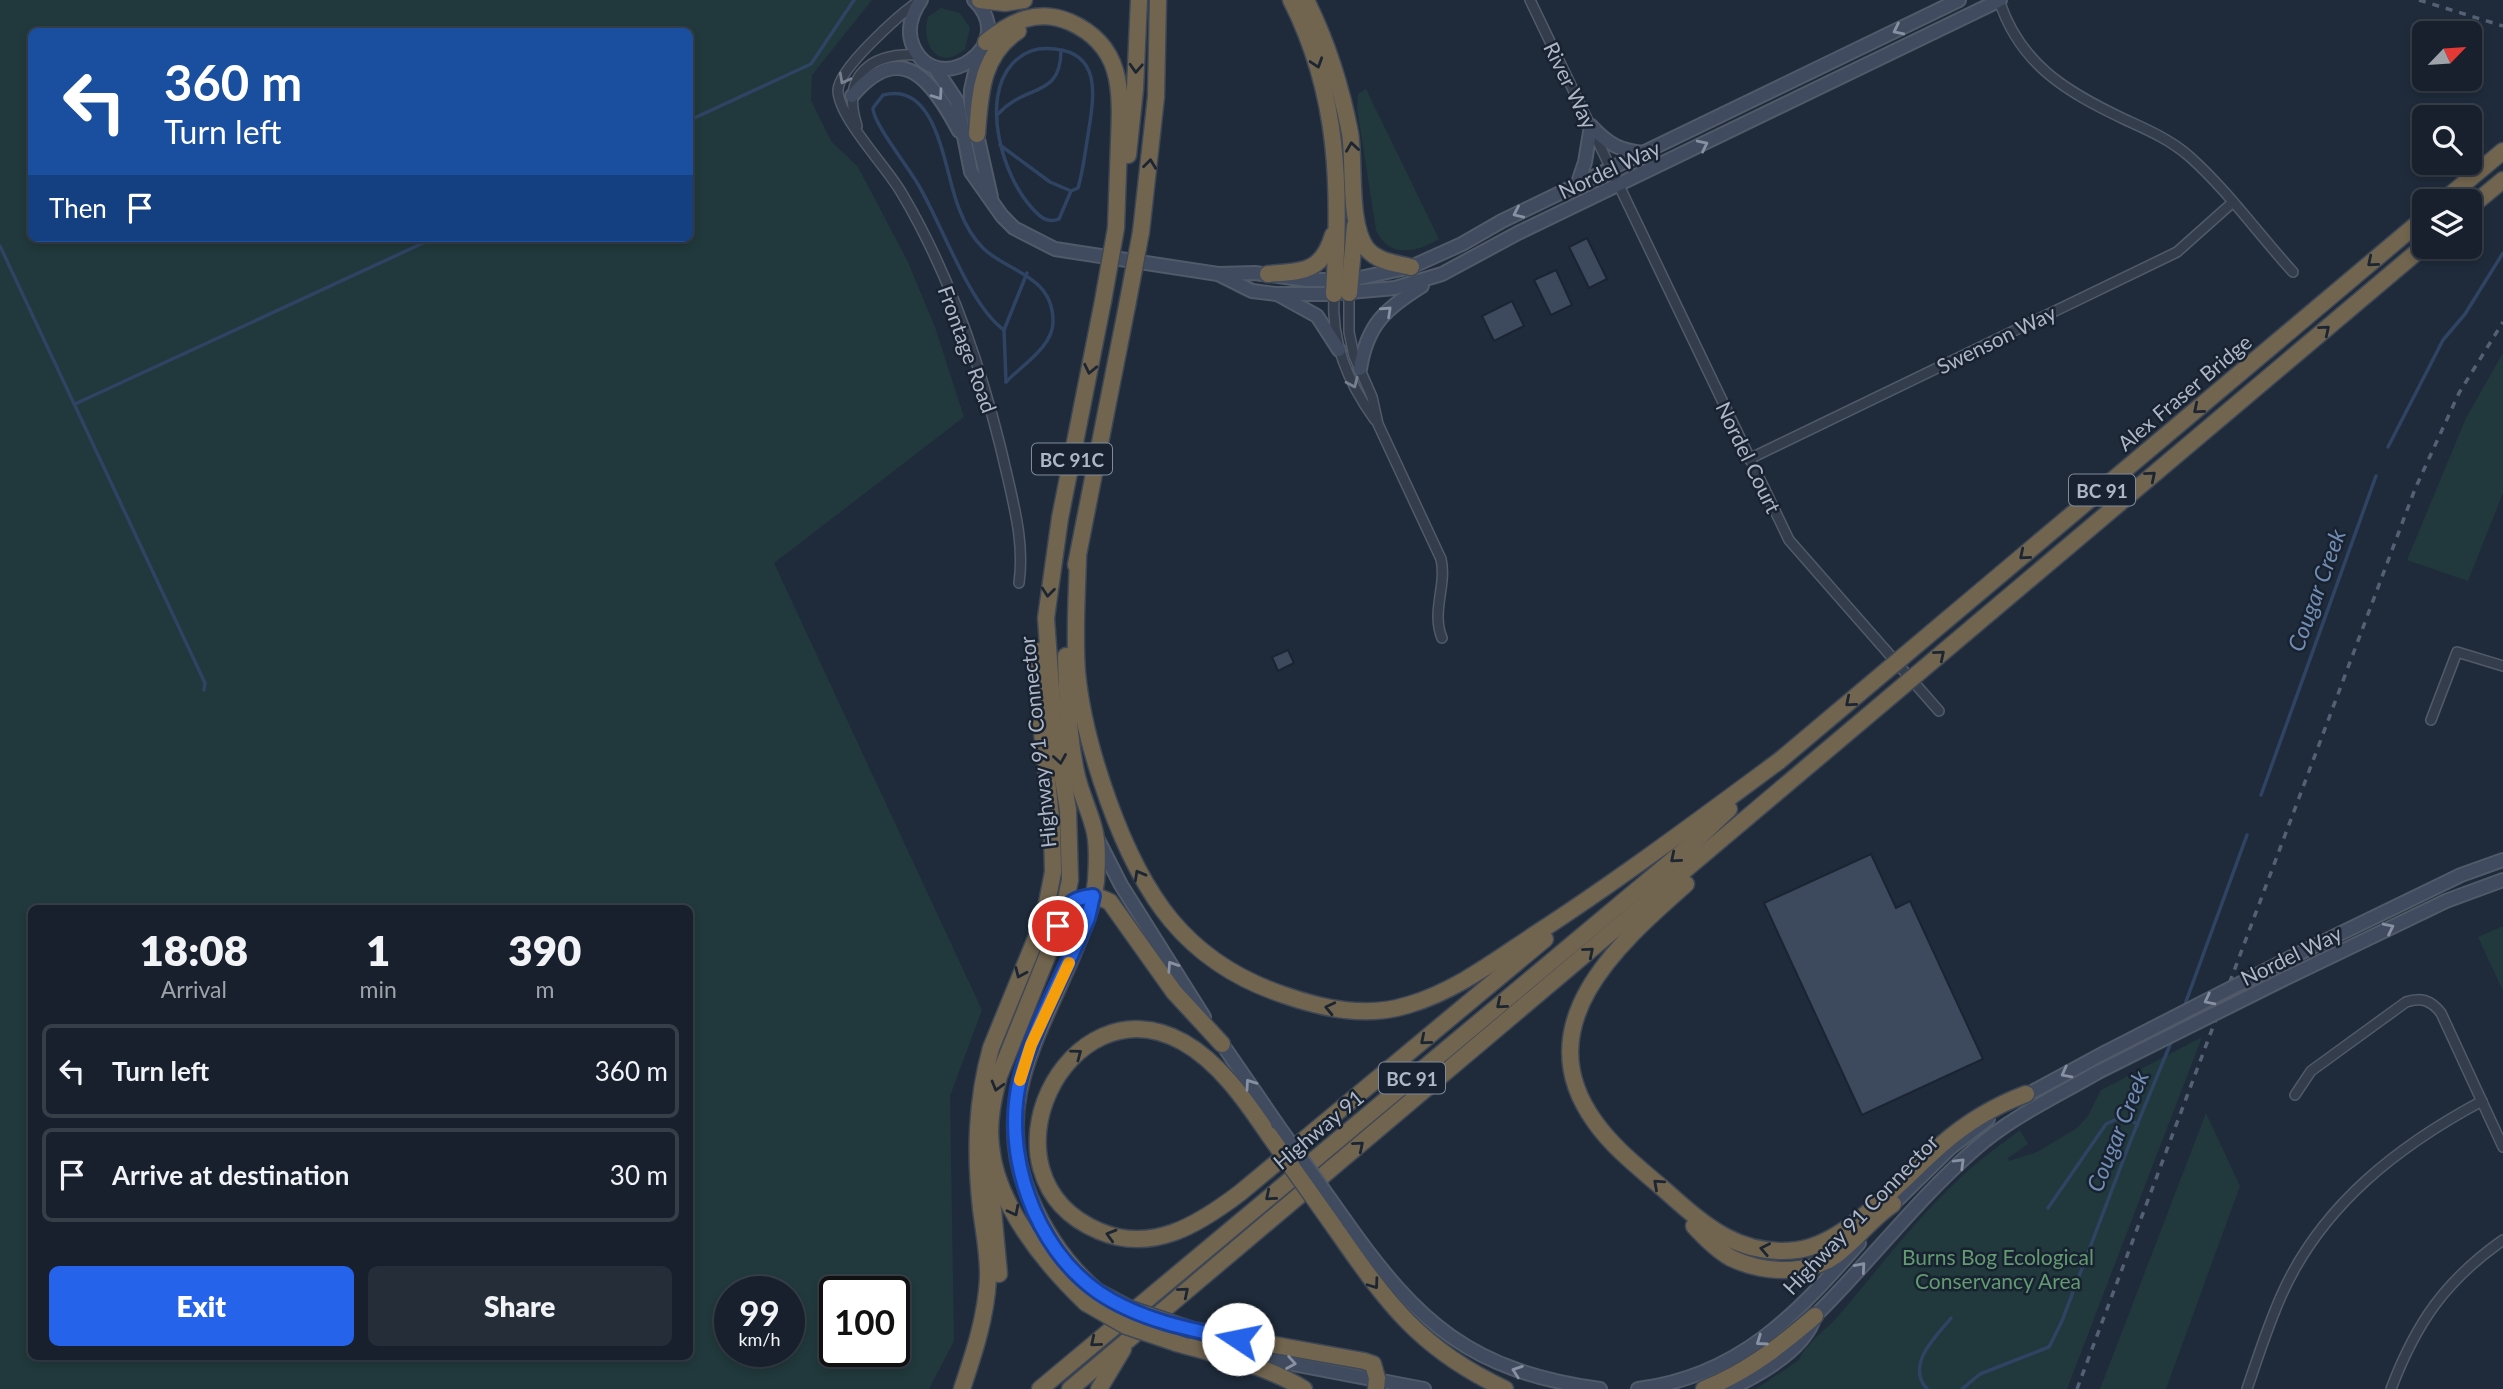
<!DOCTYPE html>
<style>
:root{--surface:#17202c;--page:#242d38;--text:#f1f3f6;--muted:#9ea3a9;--line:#363e48;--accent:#2563eb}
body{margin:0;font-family:Lato,sans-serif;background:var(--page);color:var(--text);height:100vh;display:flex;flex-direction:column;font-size:26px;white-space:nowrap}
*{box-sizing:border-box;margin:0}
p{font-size:23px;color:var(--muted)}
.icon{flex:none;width:38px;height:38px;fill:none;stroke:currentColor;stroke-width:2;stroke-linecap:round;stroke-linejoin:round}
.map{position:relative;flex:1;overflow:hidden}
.details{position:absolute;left:28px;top:905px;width:665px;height:455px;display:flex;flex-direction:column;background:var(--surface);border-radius:10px;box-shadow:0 4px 10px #0003,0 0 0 2px var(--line)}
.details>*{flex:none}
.guide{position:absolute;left:28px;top:28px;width:665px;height:214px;border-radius:10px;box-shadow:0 4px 10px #0003,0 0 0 2px var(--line);background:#1a4fa0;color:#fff;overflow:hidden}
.needle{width:46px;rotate:65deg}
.tools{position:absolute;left:2412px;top:21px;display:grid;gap:14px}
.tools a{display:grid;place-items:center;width:70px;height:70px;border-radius:10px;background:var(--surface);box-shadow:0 4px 10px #0003,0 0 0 2px var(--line);font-size:35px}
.speed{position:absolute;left:714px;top:1276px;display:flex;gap:14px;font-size:35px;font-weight:700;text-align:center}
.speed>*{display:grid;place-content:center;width:91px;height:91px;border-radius:50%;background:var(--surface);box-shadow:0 4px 10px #0003,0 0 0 2px var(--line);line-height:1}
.speed small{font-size:18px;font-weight:400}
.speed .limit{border:4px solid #111;border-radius:10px;background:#fff;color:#111}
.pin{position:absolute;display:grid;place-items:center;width:60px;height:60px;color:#fff;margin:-30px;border:4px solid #fff;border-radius:50%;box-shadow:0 2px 7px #0007}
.me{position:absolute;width:77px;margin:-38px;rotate:281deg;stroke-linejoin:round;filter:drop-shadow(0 0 5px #0008)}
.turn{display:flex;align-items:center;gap:24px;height:147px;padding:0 21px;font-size:32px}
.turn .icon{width:91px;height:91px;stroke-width:2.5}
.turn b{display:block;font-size:49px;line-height:60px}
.then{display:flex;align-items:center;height:66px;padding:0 21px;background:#0003;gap:14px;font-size:26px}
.eta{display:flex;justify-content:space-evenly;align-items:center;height:119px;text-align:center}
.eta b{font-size:42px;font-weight:800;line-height:49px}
.action{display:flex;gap:14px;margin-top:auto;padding:14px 21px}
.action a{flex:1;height:80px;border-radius:10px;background:var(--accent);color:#fff;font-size:28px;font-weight:800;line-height:80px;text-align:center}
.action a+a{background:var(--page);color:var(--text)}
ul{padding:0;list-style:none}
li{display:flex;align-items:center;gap:21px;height:94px;margin:0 14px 10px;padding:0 7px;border:4px solid var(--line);border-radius:10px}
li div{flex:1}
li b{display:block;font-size:26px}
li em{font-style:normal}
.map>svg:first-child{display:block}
.green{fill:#21393c;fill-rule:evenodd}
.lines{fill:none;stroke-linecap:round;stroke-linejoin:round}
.stream{stroke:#2f4362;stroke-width:3.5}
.building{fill:#3d4a5e;stroke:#1a2432;stroke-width:2}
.street-casing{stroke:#505a69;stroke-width:12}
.secondary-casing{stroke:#505a69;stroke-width:16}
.highway-casing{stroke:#3d4756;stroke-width:19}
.street{stroke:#333d4b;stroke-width:9}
.secondary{stroke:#404b5f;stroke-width:12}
.highway{stroke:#72654f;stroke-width:16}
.rail{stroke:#546073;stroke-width:3.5;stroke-dasharray:7 7;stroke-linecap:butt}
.secondary-bridge-casing{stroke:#505a69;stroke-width:16;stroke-linecap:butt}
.highway-bridge-casing{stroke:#3d4756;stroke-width:19;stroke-linecap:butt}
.secondary-bridge{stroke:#404b5f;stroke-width:12}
.highway-bridge{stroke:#72654f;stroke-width:16}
.oneway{stroke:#8791a3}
.oneway2{stroke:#1c2532}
.oneway3{stroke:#768090}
.route-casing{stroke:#184099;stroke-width:18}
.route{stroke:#2563eb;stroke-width:12}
.slow{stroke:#f59e0b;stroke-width:12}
.labels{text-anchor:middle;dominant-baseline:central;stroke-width:5;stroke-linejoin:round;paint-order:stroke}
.shield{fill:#182230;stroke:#808a9a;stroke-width:2}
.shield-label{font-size:19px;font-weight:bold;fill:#adb7c8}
.street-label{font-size:21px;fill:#adb7c8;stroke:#182230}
.park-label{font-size:21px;fill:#629b70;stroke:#182230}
.water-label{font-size:23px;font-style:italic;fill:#728db3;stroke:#182230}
</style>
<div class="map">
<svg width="2503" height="1389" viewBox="0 0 2503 1389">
<rect width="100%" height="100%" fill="#1f2b3b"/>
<g class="green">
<path d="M0,0H872L812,75L811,100L831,141L858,167L907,260L935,327L964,417L774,563L982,1010L950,1096L954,1341L929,1389H0ZM32,32H690V238H32ZM690,908V1356H32V908ZM730,1292H789V1351H730ZM835,1292H894V1351H835Z"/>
<path d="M941,8L960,13L970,28L965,49C938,73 920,43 928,17Z"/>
<path d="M1366,89L1439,239C1416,253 1388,258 1376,230L1357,108L1358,94Z"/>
<polygon points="2503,353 2503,493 2468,581 2407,560 2466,418"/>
<polygon points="2503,926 2503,991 2478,937"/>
<path d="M2202,1037L2067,1389H1756L1799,1360C1805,1344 1826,1330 1838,1316C1877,1271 1914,1221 1958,1180C1977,1161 1999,1146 2020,1130L2028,1144L2008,1158L2009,1161L2037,1152L2077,1128L2088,1116L2101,1090Z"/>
<polygon points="2206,1113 2240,1186 2166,1389 2100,1389"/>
</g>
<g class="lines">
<g class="stream">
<path d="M998,114C1026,83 1061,99 1061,50"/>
<polyline points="690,120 811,64 854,0"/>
<path d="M1000,145L1050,182L1071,191L1078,188C1083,171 1085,153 1088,135C1093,101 1104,54 1055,49C1036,47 1025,51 1012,64C980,100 1003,177 1032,208C1039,216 1047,224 1059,219L1071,191"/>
<polyline points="0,246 205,683 204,690"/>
<path d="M1004,330C970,306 942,225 919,186C910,169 872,122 873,108L883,95C940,80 944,176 960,211C965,224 973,238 983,248C1007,272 1053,275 1053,321C1054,346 1022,365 1006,382"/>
<polyline points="1006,382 1004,330 1027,273"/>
<polyline points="75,404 434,238"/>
<polyline points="2388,447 2443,340 2465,314 2503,253"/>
<polyline points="2261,795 2376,476"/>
<polyline points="2184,1007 2247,835"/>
<polyline points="2048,1208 2106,1124 2121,1117 2138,1124"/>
<path d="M1927,1389C1905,1364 1936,1337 1951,1318"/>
<polyline points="1962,1389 1980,1374 2049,1347 2062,1321 2132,1137 2172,1040"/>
</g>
</g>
<g class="building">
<polygon points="1587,238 1607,279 1589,288 1569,247"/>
<polygon points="1556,270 1572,305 1551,315 1534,280"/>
<polygon points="1512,301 1524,326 1494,341 1482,316"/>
<polygon points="1288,650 1294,663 1278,671 1272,657"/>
<polygon points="1871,854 1896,908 1910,901 1983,1059 1862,1115 1764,903"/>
</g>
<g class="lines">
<g class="street-casing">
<g id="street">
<polyline points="1530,0 1789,540 1939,711"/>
<path d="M1999,0C2020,65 2067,92 2126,120C2148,130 2171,140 2190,157C2228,191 2259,235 2293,272"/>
<path d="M919,1C900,14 839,68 838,90C838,117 886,166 901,192C953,279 986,381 1008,479C1016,514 1024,547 1019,583"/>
<path d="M857,126C841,76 870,52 919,55"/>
<path d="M1349,293V332L1354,356L1372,397L1378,424L1441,559C1447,586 1431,611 1442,638"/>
<path d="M1334,294C1331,342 1347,381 1375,420"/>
<polyline points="1749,459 2177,252 2232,203"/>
<polyline points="2431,720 2457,652 2503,666"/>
<path d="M2295,1095L2311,1071L2406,1002C2421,997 2431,1000 2441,1013L2503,1147"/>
<path d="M2247,1389C2258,1357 2268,1325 2282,1294C2322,1205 2398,1146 2482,1101"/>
<path d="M2391,1389C2416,1323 2445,1281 2503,1240"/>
</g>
</g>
<g class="secondary-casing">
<g id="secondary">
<path d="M921,0C912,13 906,30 913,46C937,101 1021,45 974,0"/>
<polyline points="979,54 971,90 971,108 991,197"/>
<polyline points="935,68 957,101 971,172 1002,216 1014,228 1055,249 1218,274 1255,273 1307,280 1350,280 1411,267 1462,244 1502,221 1959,0"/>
<path d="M852,96C902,37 933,82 959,131"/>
<path d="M1591,126C1609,145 1620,151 1646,153"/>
<polyline points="1577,186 1585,162 1591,126"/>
<polyline points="1220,275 1252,291 1276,294 1327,294 1395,288 1442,274 1518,233 2000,0"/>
<polyline points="1279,295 1317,316 1339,350"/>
<path d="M1360,369C1367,325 1385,309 1422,286"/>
<polyline points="1098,840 1121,885 1204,1017"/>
<polyline points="2292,957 2461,875 2503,860"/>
<polyline points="2284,979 2446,901 2503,880"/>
<polyline points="1218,1038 1277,1124"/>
<polyline points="2021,1098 2106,1052"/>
<polyline points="1887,1210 1949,1149 1988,1119"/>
<path d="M1345,1220C1418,1324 1471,1371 1600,1389"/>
<polyline points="1235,1353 1424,1389"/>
<path d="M1638,1389C1739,1376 1796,1315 1859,1243"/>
<path d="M1729,1389C1759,1375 1805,1350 1815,1316C1870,1262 1916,1200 1975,1149C2011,1117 2057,1096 2098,1072"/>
</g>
</g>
<g class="highway-casing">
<g id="highway">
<polyline points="980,0 1005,3 1024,0"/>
<path d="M1291,0C1340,97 1340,188 1334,294"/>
<path d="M1306,0C1327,42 1341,86 1350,133C1355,164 1348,225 1367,249C1378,262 1396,263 1411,267"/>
<path d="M986,42C1011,21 1038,8 1070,22C1124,46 1121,92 1119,142C1118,171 1117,199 1116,228"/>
<path d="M977,134C980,95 981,55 1018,31"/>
<polyline points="1128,155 1135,89 1139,0"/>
<polyline points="2443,201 2503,151"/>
<polyline points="2469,208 2503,180"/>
<polyline points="1141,232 1156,97 1158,0"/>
<path d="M1268,274C1302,271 1322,273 1333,235"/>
<polyline points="1349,293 1355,226"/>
<path d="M1078,557C1077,595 1074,634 1077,672C1081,716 1093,758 1108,800C1142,895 1185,962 1284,995C1324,1009 1367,1018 1408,1005C1456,991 1496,960 1537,933C1620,879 1699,820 1779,761"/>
<polyline points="1076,565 1127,306"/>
<path d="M1066,656C1067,695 1068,734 1076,772C1080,793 1091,813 1095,833C1098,848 1097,866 1096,881C1093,908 1082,932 1072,956C1037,1039 991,1107 1030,1198C1046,1235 1067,1266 1098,1292"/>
<path d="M1686,884C1618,944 1525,1025 1595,1122C1614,1149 1642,1170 1667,1192C1706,1227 1741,1257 1797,1250C1847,1244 1903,1178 1941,1145C1967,1122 1994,1106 2026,1094"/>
<path d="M1064,908C1080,898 1093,892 1110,902L1174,992L1222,1044"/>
<path d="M1269,1135C1246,1101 1219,1062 1183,1042C1067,977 970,1176 1099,1231C1152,1254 1199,1224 1240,1193L1545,939"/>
<polyline points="989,1167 999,1274"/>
<path d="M1694,1226C1705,1238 1717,1250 1731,1258C1762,1273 1808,1276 1836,1255C1857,1239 1872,1218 1893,1204"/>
<path d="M1335,1228C1387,1303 1420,1349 1505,1389"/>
<path d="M1086,1303C1045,1264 996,1204 991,1146C988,1122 993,1099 999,1076L1052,944L1064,908L1070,880L1068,810L1053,717L1046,618L1060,518L1103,301"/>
<polyline points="1192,1330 1364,1361 1373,1364 1377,1378 1376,1389"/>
<path d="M1176,1343C1219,1355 1265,1365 1304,1389"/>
<path d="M962,1389C974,1353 986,1317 988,1279C989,1256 984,1232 981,1209C975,1154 976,1102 991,1048L1036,938L1045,913L1053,872L1052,828L1041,722L1038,651"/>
<polyline points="1040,1389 1692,844 1729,809"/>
<polyline points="1070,1389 1794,778"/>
<polyline points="1099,1389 1123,1349"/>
<path d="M1704,1389C1747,1372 1780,1346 1815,1316"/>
</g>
</g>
<use href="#street" class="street"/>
<use href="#secondary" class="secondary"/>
<use href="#highway" class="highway"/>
<g class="rail">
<polyline points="2419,0 2503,26"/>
<polyline points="2077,1389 2415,489 2459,393 2503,322"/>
</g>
<g class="secondary-bridge-casing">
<g id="secondary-bridge">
<polyline points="2106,1052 2292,957"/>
<polyline points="2098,1072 2284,979"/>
<polyline points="1277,1124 1345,1220"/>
</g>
</g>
<g class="highway-bridge-casing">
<g id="highway-bridge">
<polyline points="1103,301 1116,228"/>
<polyline points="1127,306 1141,232"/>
<polyline points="1779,761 2424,218"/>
<polyline points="1794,778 2424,246"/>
<polyline points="1269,1135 1335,1228"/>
<polyline points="1098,1292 1130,1309 1192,1330"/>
<polyline points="1086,1303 1126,1326 1176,1343"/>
</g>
</g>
<use href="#secondary-bridge" class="secondary-bridge"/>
<use href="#highway-bridge" class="highway-bridge"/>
</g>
<defs><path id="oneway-chevron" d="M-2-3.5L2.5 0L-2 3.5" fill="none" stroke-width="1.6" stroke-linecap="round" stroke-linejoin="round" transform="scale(1.75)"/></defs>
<g class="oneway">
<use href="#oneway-chevron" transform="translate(1898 30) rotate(154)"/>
<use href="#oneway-chevron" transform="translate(938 95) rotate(55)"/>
<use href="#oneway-chevron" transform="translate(1703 145) rotate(-26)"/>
<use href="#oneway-chevron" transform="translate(1518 213) rotate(155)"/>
<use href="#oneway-chevron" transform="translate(1387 311) rotate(-43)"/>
<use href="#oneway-chevron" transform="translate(2389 928) rotate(-26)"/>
<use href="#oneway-chevron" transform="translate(1172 966) rotate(-123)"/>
<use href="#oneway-chevron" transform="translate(2209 1000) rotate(153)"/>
<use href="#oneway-chevron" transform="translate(2066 1073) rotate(152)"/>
<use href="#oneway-chevron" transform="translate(1250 1084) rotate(-125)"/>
<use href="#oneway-chevron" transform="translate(1960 1163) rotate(-44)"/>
<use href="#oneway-chevron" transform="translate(1861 1267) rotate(-49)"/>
<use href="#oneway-chevron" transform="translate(1761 1341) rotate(145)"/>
<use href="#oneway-chevron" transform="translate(1291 1363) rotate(10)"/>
<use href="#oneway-chevron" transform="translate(1517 1371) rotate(-161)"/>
</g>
<g class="oneway2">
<use href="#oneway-chevron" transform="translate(1317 63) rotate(72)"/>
<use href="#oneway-chevron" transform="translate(1136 68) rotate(93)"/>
<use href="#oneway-chevron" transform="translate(1352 147) rotate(-98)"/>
<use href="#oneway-chevron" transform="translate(1150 164) rotate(-83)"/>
<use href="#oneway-chevron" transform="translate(2372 262) rotate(140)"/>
<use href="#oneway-chevron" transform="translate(2325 330) rotate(-40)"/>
<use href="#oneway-chevron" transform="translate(1090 369) rotate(102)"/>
<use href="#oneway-chevron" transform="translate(2198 409) rotate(140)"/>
<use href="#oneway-chevron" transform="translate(2151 476) rotate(-40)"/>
<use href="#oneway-chevron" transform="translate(2024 555) rotate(140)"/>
<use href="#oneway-chevron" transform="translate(1048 592) rotate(96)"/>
<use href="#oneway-chevron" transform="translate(1940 655) rotate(-40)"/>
<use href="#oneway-chevron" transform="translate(1850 702) rotate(140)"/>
<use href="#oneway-chevron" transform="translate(1060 759) rotate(81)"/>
<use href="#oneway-chevron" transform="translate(1675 858) rotate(140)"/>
<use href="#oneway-chevron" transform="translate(1139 875) rotate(-119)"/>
<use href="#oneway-chevron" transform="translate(1589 952) rotate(-40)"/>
<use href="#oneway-chevron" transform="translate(1020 973) rotate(114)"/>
<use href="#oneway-chevron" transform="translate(1501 1004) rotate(140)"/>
<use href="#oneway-chevron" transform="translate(1330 1008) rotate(-167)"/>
<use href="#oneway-chevron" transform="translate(1425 1040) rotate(140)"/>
<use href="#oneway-chevron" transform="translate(1077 1054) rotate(-37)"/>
<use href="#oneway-chevron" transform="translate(997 1086) rotate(106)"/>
<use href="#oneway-chevron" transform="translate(1359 1146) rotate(-40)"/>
<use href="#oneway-chevron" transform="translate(1658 1184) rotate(-138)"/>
<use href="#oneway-chevron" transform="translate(1270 1196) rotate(140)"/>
<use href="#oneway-chevron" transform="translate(1014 1211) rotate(63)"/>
<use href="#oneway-chevron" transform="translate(1111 1235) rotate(-164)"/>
<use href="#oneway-chevron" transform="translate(1765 1249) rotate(-169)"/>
<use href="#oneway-chevron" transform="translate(1374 1284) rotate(54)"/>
<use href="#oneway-chevron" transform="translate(1184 1292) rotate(-40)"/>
<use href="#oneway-chevron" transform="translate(1095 1342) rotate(140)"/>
</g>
<g class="oneway3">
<use href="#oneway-chevron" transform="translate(844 79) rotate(118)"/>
<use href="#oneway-chevron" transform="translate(1353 383) rotate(66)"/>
</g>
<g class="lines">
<g class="route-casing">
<path id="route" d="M1058,926C1065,906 1070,898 1093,896L1088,918C1067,968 1033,1028 1020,1079C1002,1153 1034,1247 1098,1292C1139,1320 1190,1330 1238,1339"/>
</g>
<use href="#route" class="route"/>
<polyline class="slow" points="1020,1080 1031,1045 1069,963"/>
</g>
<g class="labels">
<g class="shield">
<rect x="1032" y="443.5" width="80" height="31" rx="5"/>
<rect x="2069" y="474.5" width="66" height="31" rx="5"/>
<rect x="1379" y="1062.5" width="66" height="31" rx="5"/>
</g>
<g class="shield-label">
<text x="1072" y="459">BC 91C</text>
<text x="2102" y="490">BC 91</text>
<text x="1412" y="1078">BC 91</text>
</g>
<g class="street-label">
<text transform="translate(1571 85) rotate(64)">River Way</text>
<text transform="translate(1609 169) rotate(-25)">Nordel Way</text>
<text transform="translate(1996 339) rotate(-26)">Swenson Way</text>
<text transform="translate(968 349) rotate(70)">Frontage Road</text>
<text transform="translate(2184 392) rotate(-40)">Alex Fraser Bridge</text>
<text transform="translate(1749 457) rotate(64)">Nordel Court</text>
<text transform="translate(1037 742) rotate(-96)">Highway 91 Connector</text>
<text transform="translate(2291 955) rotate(-26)">Nordel Way</text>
<text transform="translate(1318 1129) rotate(-40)">Highway 91</text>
<text transform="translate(1860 1214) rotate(-46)">Highway 91 Connector</text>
</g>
<g class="park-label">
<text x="1998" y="1256">Burns Bog Ecological<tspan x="1998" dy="24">Conservancy Area</tspan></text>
</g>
<g class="water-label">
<text transform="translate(2316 590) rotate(-70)">Cougar Creek</text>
<text transform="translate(2117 1131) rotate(-68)">Cougar Creek</text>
</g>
</g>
</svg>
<div class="tools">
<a><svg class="needle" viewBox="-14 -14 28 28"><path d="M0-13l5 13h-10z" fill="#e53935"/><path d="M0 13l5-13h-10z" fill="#9ea3a9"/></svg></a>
<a><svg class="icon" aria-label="search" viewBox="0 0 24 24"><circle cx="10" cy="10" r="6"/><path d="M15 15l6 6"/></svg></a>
<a><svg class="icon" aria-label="layers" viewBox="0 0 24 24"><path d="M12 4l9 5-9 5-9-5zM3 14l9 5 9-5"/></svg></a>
</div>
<div class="speed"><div>99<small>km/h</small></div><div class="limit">100</div></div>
<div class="pin" style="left:1058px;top:926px;background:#d93025"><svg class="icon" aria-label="arrive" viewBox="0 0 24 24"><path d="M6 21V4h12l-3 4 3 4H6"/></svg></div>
<svg class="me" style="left:1238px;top:1339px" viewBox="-20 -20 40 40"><circle r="19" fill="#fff"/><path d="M0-13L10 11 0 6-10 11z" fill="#2563eb"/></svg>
<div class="guide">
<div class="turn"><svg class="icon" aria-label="left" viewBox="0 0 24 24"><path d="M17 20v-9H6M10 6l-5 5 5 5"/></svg><div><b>360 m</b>Turn left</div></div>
<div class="then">Then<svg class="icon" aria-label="arrive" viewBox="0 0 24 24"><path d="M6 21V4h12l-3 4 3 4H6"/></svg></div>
</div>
<section class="details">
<div class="eta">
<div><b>18:08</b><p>Arrival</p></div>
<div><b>1</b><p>min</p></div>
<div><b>390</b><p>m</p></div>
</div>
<ul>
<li><svg class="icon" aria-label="left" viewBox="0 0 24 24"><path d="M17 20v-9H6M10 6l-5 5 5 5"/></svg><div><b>Turn left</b></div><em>360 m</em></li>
<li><svg class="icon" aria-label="arrive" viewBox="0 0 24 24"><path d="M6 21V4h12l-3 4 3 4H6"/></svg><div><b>Arrive at destination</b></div><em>30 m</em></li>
</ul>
<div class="action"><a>Exit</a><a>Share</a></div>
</section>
</div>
